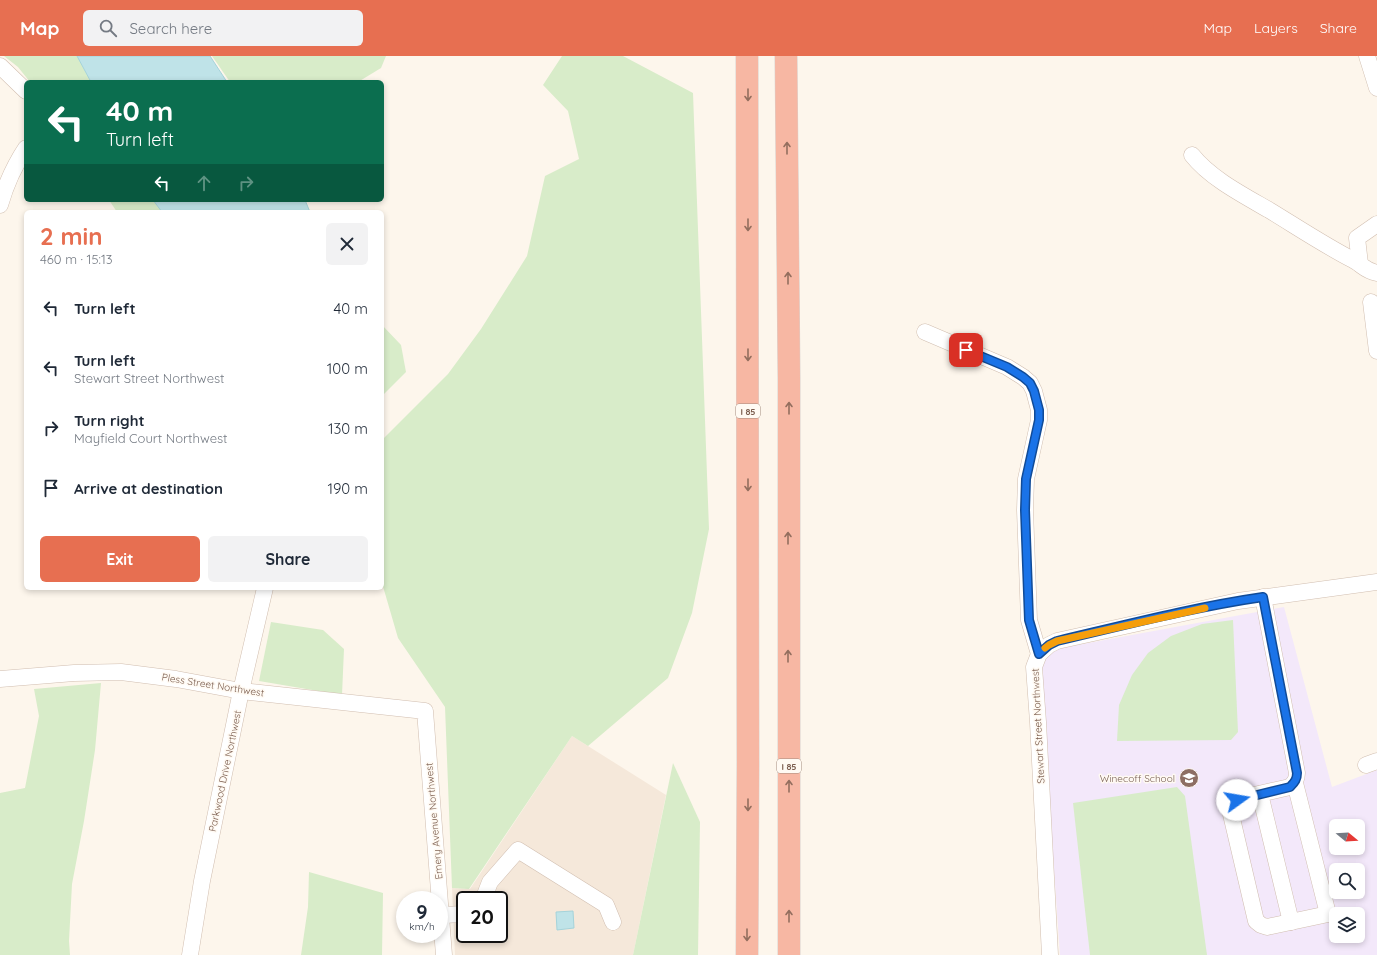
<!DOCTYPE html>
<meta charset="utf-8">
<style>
:root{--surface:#fff;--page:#f2f2f3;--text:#1f2937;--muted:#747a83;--accent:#e76f51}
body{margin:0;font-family:Quicksand,sans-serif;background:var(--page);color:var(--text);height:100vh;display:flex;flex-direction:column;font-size:15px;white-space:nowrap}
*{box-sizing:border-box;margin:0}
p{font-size:13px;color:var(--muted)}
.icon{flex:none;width:22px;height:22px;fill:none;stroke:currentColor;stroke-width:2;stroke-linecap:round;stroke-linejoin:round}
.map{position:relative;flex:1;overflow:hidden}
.panel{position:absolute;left:24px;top:154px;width:360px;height:380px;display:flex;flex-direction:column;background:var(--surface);border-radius:6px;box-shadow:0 2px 6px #0003}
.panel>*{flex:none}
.top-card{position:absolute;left:24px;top:24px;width:360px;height:122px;border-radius:6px;box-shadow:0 2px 6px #0003;background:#0b6e4f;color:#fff;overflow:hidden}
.needle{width:26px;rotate:108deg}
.tools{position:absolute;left:1329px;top:763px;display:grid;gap:8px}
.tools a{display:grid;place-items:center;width:36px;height:36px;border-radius:6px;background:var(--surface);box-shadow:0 2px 6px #0003;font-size:20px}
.speed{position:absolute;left:396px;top:835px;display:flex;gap:8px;font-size:20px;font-weight:700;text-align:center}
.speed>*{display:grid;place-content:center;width:52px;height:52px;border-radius:50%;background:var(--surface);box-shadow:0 2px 6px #0003;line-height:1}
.speed small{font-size:10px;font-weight:400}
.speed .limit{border:2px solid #111;border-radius:6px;background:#fff;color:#111}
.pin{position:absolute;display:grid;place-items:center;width:34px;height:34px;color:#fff;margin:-17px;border-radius:8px;box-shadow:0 2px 6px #0006}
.me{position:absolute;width:44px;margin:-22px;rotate:77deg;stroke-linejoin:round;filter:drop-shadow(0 0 3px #0008)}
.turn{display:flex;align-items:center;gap:14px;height:84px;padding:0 16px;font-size:18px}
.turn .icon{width:52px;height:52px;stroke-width:2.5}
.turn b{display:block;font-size:28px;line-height:34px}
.lanes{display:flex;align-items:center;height:38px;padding:0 16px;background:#0003;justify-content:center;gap:20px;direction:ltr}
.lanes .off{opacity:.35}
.round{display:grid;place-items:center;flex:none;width:42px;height:42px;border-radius:6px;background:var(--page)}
.head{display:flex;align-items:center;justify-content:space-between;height:68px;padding:0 16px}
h1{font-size:24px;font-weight:800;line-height:30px;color:var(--accent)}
.action{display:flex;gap:8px;margin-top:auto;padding:8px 16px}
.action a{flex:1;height:46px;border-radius:6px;background:var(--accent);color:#fff;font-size:16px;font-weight:800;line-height:46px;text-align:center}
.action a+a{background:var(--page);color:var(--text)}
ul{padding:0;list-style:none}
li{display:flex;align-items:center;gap:12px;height:60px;padding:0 16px}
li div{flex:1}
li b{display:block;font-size:15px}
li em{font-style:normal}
header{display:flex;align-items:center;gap:24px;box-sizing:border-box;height:56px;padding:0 20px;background:var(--accent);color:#fff}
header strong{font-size:19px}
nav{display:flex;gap:22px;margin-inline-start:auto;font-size:14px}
.search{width:280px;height:36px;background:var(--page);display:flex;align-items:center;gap:10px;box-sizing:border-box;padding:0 14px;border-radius:6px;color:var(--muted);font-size:15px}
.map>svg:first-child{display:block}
.residential{fill:#f5e8da;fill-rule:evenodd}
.education{fill:#f3e8fa;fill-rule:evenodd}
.green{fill:#d8ecc9}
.water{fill:#bfe3e8;stroke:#a5d3da}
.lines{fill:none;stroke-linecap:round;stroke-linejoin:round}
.minor-casing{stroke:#d1beb0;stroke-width:17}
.highway-casing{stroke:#dad1cd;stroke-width:23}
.minor{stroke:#fff;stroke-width:16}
.highway{stroke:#f7b7a3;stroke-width:22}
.oneway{stroke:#936e5e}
.route-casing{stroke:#114b97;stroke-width:10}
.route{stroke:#1a73e8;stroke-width:7}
.slow{stroke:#f59e0b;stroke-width:7}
.labels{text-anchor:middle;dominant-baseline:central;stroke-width:3;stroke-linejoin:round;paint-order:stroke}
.shield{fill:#fffaf3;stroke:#a28b7f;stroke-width:1}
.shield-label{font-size:9px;font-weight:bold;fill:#7a5c4d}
.street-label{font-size:10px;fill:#7a5c4d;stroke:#fffaf3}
.education-label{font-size:10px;fill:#785e54;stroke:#fffaf3;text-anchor:end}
</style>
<header>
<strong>Map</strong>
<div class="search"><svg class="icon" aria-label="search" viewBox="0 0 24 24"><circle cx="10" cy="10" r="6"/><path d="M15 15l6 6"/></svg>Search here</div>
<nav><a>Map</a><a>Layers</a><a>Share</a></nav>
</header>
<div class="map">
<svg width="1377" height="899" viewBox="0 0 1377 899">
<rect width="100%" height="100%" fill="#fdf6ec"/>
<path class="residential" d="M572,680L666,739L633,899H455L452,832L470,833ZM465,844H499V878H465Z"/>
<path class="education" d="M1284,551L1332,731L1377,714V899H1060L1040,615L1048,599L1061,592ZM1336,770H1358V792H1336ZM1336,814H1358V836H1336ZM1336,858H1358V880H1336Z"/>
<g class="green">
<polygon points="4,0 77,0 91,26 30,26 18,11"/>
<polygon points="212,0 386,0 381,12 358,26 230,26"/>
<polygon points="562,0 623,0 693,37 709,473 692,557 668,622 588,690 572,680 469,833 452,832 445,651 398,582 382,527 382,384 448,318 481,273 527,200 545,120 579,103 568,55 543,29"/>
<polygon points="109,144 153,144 162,156 117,156"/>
<polygon points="382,269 401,289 406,316 382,340"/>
<polygon points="1233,564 1238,676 1231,684 1117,685 1119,649 1132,619 1148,597 1171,580 1202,568"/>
<polygon points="271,566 323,574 344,593 342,639 259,625"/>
<polygon points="101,627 95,694 84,765 72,828 69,885 70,899 0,899 0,737 25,732 39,660 34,633"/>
<polygon points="673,707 700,766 698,899 633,899"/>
<polygon points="1177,731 1185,740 1207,899 1090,899 1073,747"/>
<polygon points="309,816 383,837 382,899 301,899 308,851"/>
</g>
<g class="water">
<polygon points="77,0 210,0 227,26 91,26"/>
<polygon points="153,144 305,144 310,156 162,156"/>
<polygon points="573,855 574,872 557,874 556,856"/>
</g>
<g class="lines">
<g class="minor-casing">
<g id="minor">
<polyline points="1367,0 1377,32"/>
<polyline points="0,10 26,35"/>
<path d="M1192,99C1210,122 1243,139 1269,154C1297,171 1324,189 1353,204C1364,210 1364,214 1377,217"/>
<path d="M0,149C6,128 14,110 26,92"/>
<polyline points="1360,208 1357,182 1377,168"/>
<polyline points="1371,246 1377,295"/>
<polyline points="925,276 1007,311 1023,321 1030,327 1034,335 1039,354 1039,364 1026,423 1025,454 1029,564 1039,598"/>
<path d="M1263,541L1297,717C1297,723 1295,726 1290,731L1237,743L1232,747L1230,754L1256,865L1261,869L1267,871L1328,858L1295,727"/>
<polyline points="0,623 74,617 121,616 176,623 241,635 425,655 444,899"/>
<polyline points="1366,709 1377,705"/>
<polyline points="1260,738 1291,866"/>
<polyline points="483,844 490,826 518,794 606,849 613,866"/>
<polyline points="442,859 465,858"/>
<polyline points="190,899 202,825 241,635 265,532"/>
<polyline points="1050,899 1038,666 1034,611 1039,598 1049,589 1057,585 1238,545 1377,526"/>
</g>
</g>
<g class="highway-casing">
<g id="highway">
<polyline points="786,0 789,321 789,899"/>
<polyline points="747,899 748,710 747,0"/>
</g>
</g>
<use href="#minor" class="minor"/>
<use href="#highway" class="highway"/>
</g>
<defs><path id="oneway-shaft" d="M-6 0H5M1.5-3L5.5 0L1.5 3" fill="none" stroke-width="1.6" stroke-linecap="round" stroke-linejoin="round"/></defs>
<g class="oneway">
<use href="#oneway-shaft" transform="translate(748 39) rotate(90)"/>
<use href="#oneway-shaft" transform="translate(787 92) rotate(-90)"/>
<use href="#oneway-shaft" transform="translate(748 169) rotate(90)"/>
<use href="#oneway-shaft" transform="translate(788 222) rotate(-90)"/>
<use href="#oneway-shaft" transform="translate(748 299) rotate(90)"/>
<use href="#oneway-shaft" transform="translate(789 352) rotate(-90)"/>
<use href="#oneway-shaft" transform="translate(748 429) rotate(90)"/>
<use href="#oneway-shaft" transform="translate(788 482) rotate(-90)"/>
<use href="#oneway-shaft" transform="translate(788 600) rotate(-90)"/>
<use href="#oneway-shaft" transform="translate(789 730) rotate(-90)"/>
<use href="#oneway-shaft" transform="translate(748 749) rotate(90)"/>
<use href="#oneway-shaft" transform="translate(789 860) rotate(-90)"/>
<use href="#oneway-shaft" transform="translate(747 879) rotate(90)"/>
</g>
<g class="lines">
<g class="route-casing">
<path id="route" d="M966,294L1007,311L1023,321L1030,327L1034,335L1039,354V364L1026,423L1025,454L1029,564L1039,598L1049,589L1057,585C1125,569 1194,551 1263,541L1297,717C1297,723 1295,726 1290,731L1237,744"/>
</g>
<use href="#route" class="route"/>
<polyline class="slow" points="1045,592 1049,589 1057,585 1205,552"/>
</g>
<defs>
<g id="school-disc" transform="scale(1)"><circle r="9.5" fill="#8d6e63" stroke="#fffaf3"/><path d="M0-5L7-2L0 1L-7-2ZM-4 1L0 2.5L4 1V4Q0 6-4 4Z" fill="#fff"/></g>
</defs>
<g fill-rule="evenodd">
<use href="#school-disc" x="1189" y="722"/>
</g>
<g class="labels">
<g class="shield">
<rect x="736" y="348" width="24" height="14" rx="3"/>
<rect x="777" y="703" width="24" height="14" rx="3"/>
</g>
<g class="shield-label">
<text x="748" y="355">I 85</text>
<text x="789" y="710">I 85</text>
</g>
<g class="street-label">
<text transform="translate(213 629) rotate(9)">Pless Street Northwest</text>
<text transform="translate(1038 670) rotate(-93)">Stewart Street Northwest</text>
<text transform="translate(225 715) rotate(-78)">Parkwood Drive Northwest</text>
<text transform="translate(434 765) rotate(-95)">Emery Avenue Northwest</text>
</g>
<g class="education-label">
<text x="1175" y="722">Winecoff School</text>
</g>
</g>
</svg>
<div class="tools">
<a><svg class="needle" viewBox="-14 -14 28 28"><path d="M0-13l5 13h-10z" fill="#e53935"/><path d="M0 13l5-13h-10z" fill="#747a83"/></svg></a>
<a><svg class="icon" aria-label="search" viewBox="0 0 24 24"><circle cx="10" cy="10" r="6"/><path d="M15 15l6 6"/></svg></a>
<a><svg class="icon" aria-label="layers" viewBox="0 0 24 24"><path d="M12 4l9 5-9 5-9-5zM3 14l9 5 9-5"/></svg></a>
</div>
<div class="speed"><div>9<small>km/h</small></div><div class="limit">20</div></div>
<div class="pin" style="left:966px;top:294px;background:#d93025"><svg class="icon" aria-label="arrive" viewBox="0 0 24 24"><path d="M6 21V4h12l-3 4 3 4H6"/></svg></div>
<svg class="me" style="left:1237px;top:744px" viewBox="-20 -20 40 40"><circle r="19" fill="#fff"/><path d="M0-13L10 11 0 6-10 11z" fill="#1a73e8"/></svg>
<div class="top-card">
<div class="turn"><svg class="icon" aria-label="left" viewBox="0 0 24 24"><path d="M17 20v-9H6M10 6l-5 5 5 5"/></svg><div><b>40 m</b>Turn left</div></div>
<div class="lanes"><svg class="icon" aria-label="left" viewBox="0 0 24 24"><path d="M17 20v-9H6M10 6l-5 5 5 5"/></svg><svg class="icon off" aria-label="ahead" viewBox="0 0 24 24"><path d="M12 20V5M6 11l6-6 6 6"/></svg><svg class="icon off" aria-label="right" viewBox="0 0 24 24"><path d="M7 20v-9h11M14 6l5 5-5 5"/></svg></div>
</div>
<section class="panel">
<div class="head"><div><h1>2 min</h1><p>460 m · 15:13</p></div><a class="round"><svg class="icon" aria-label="close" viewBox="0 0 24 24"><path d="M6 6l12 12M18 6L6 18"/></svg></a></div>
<ul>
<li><svg class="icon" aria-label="left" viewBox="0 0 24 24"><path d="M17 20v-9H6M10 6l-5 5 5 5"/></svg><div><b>Turn left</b></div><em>40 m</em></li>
<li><svg class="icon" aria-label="left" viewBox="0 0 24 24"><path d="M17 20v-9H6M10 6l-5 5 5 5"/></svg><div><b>Turn left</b><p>Stewart Street Northwest</p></div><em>100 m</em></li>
<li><svg class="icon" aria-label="right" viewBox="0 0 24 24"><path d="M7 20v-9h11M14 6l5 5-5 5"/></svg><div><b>Turn right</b><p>Mayfield Court Northwest</p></div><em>130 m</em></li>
<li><svg class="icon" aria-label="arrive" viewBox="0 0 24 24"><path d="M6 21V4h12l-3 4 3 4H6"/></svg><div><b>Arrive at destination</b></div><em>190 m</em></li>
</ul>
<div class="action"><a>Exit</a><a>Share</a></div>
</section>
</div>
